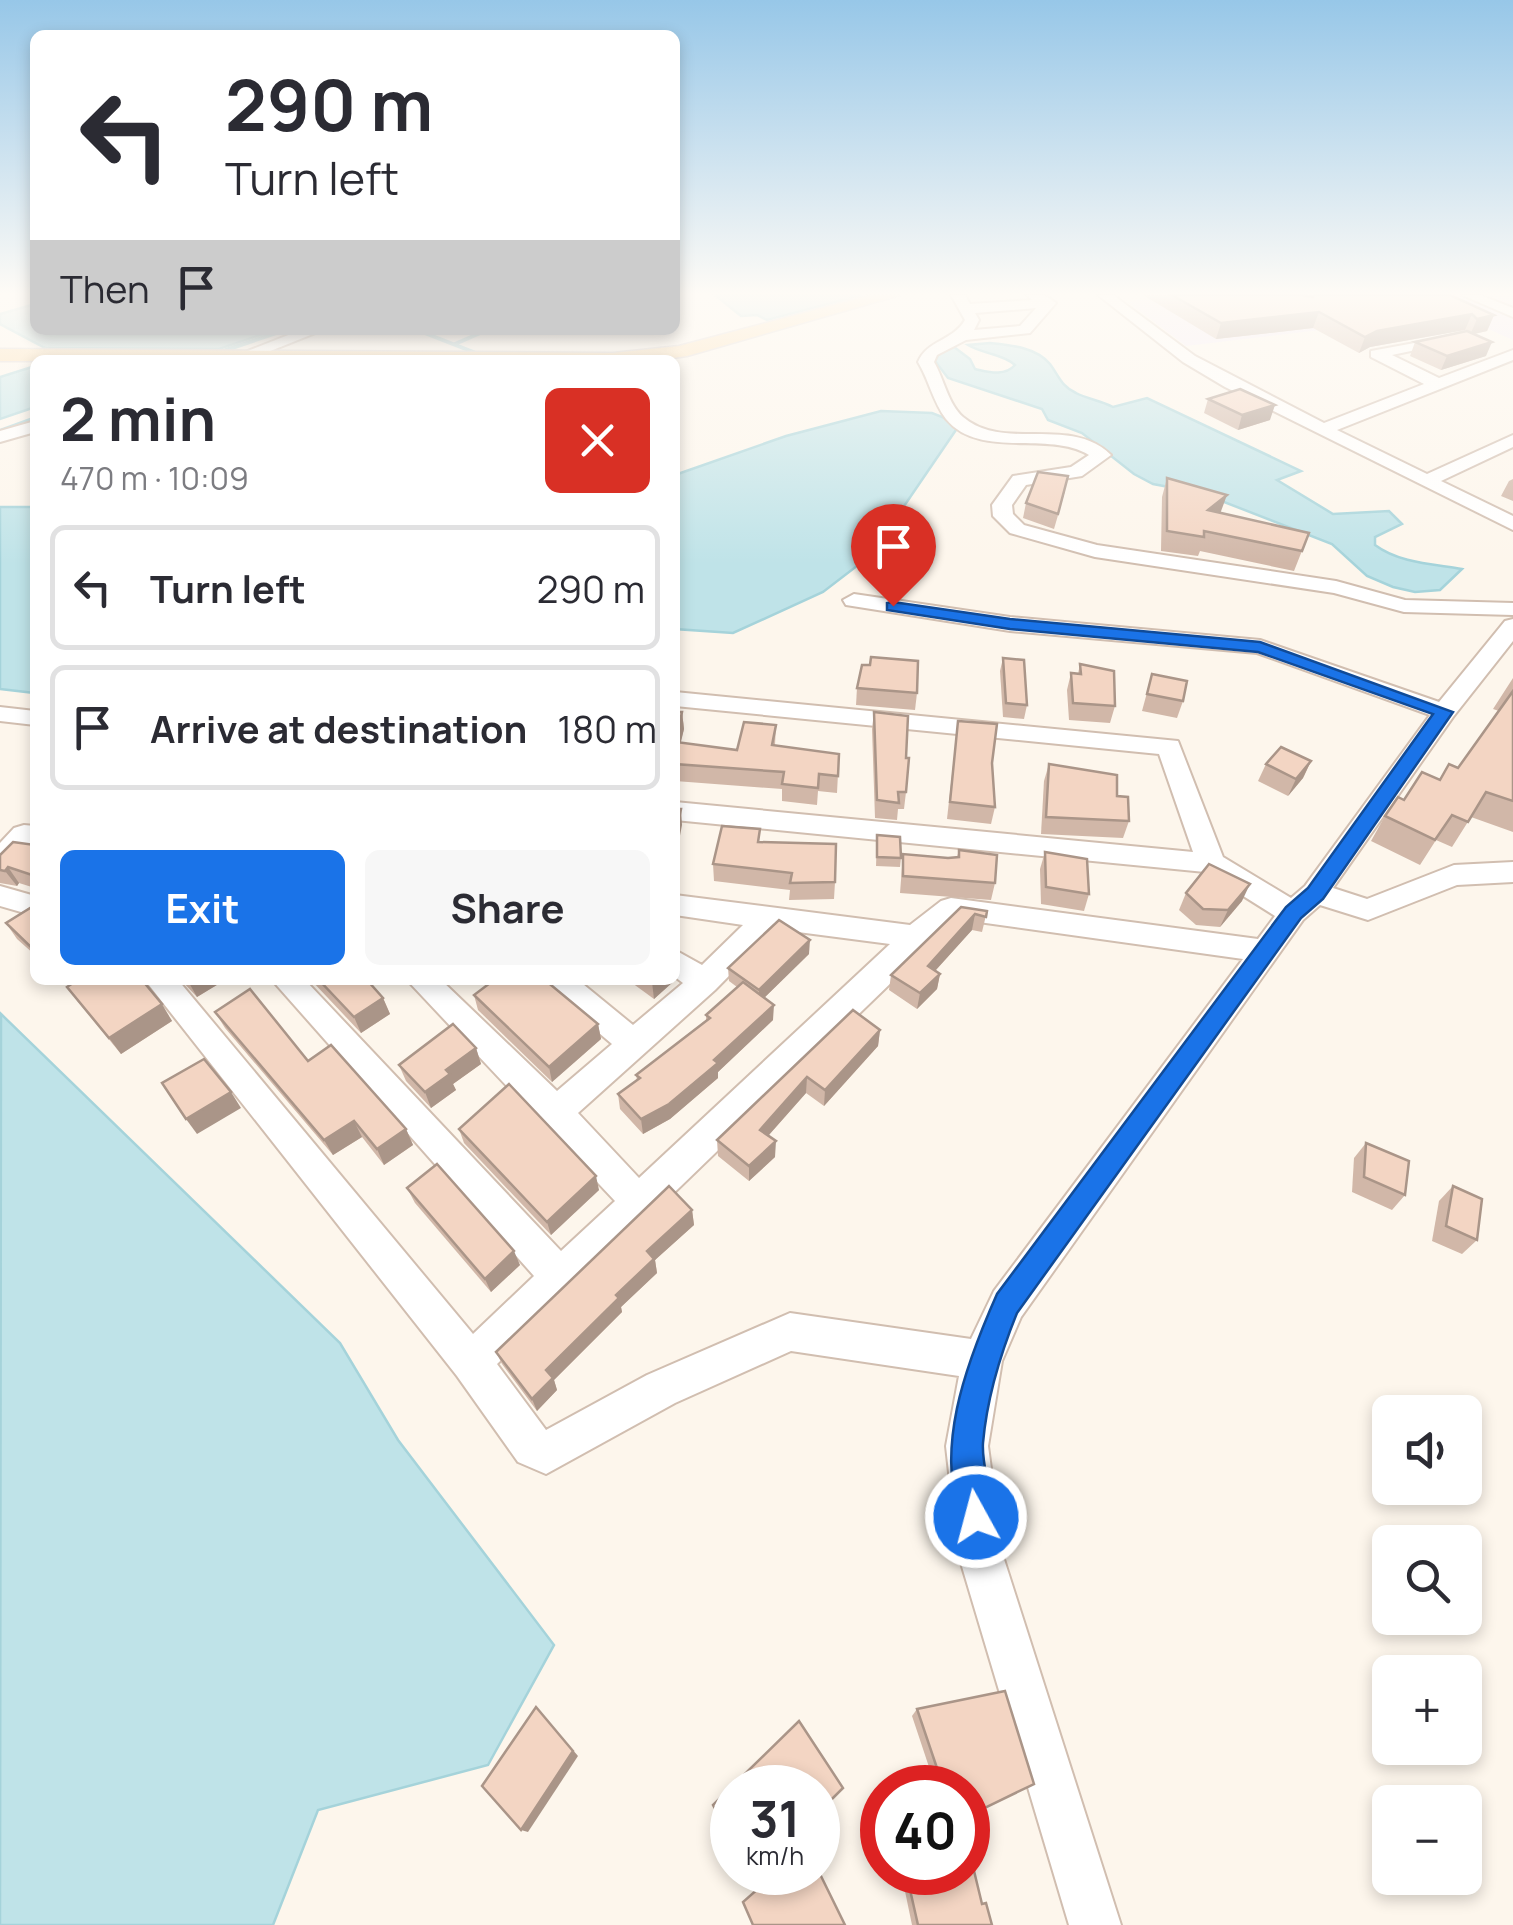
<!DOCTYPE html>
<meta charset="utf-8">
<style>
:root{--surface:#fff;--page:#f7f7f7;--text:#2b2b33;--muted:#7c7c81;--line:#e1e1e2;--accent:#1a73e8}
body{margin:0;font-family:Manrope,sans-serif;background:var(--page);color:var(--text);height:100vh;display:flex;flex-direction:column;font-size:38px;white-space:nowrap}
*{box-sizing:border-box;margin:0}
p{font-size:32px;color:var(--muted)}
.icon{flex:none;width:55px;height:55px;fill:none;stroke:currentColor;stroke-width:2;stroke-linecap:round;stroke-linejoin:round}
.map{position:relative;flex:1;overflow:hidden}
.panel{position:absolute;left:30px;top:355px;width:650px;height:630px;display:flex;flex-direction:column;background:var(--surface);border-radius:15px;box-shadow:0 5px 15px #0003}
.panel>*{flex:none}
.banner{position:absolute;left:30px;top:30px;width:650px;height:305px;border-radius:15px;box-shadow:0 5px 15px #0003;background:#fff;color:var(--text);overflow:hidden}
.buttons{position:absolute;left:1372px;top:1395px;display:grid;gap:20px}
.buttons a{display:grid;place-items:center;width:110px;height:110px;border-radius:15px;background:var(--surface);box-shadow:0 5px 15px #0003;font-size:50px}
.speed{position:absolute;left:710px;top:1765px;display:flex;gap:20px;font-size:50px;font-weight:700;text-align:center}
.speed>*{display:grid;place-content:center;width:130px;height:130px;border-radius:50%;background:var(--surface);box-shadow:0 5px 15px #0003;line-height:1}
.speed small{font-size:25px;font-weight:400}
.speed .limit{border:15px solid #d22;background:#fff;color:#111}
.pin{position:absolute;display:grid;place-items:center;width:85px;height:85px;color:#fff;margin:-102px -42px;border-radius:50% 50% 50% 0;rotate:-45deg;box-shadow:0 0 10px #0007}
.pin .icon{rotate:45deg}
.me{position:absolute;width:110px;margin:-55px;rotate:353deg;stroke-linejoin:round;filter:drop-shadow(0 0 8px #0008)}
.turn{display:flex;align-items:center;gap:35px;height:210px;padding:0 30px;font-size:45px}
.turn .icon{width:130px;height:130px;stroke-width:2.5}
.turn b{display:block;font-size:70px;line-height:85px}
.then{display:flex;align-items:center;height:95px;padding:0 30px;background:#0003;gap:20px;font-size:38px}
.round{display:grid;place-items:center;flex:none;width:105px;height:105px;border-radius:15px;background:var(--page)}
.overview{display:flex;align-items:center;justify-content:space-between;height:170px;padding:0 30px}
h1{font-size:60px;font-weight:700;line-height:75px}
.primary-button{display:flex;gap:20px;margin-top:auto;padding:20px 30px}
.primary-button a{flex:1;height:115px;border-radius:15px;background:var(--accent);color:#fff;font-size:40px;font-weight:700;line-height:115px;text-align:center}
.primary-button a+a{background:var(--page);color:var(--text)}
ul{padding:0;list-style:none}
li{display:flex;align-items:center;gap:30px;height:125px;margin:0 20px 15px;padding:0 10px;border:5px solid var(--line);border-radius:15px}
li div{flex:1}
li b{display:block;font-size:38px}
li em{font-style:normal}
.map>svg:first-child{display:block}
.education{fill:#f3e8fa}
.water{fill:#bfe3e8;stroke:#a5d3da;stroke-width:2.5}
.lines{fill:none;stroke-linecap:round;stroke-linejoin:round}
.stream{stroke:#a5d3da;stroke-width:4}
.minor-casing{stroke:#d1beb0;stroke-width:4}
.major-casing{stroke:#dad1cd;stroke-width:3}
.minor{fill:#fff;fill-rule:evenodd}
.major{fill:#fbd9a5;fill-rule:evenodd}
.wall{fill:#d1b7a8}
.shaded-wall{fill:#aa9588}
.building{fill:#f3d5c3;stroke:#aa9588;stroke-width:2.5}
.route{fill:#1a73e8;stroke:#114b97;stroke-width:2.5}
</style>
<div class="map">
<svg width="1513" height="1925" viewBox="0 0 1513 1925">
<rect width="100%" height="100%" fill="#fdf6ec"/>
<polygon class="education" points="1167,295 1513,295 1513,340 1455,314 1186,346 1128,302"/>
<g class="water">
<polygon points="715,295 862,295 767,320 757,315 741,316"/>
<polygon points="35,304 35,330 275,330 219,349 45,348 0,324 0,314"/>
<path d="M990,343C1010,345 1036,347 1050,364C1059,376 1061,386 1076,393C1087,399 1100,400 1113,407L1147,398L1301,471L1277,480L1333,514L1389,511L1402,524L1375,537V545C1399,563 1433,564 1462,569L1440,590L1415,592L1393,587L1367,576L1332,544L1201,493L1153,484L1134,474L1082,433L1048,420L1042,409L948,378L935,361L939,354L954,347L970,359L975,369C989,372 1004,377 1015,365C1003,354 983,354 968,345Z"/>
<polygon points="35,366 35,407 0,419 0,377"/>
<polygon points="881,411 932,413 960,424 870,556 823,592 733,633 675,629 675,475 786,436"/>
<polygon points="0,507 35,507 35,693 0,689"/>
<polygon points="1,1014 340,1343 398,1440 554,1645 488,1765 318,1810 273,1925 0,1925"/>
</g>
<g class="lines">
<g class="stream">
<polyline points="417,330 481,355"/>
<polyline points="455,344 487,330"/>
<polyline points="226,350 285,330"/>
<polyline points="0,431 35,418"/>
</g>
<g class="minor-casing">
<g id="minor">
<path d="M951,295H965L970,304L1032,300L1027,295H1044L1056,303L1030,333L966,340L937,355L934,362C944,379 948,404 963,417C1004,452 1071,415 1111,455L1082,476L1026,485L1012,505L1013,514L1024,525L1097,545L1336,581L1405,600L1513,603V615L1404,612L1334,593L1095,557L1010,533L993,516L992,505L1013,476L1071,467L1089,455C1048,430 980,460 946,419C933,402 929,380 918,362C927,340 953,341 965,320ZM1036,308L1020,326L974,330L979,320L975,313Z"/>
<polygon points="1098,295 1113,295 1195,356 1324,423 1424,384 1371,357 1371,351 1458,335 1458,341 1392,355 1439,378 1513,350 1513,360 1337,430 1427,474 1513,435 1513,447 1441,481 1513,516 1513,530 1225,387 1183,362"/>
<polygon points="1462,295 1480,295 1513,308 1513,317"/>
<polygon points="301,330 323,330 248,360 225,360"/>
<polygon points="35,421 35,432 0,442 0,431"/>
<path d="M854,594L1010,617L1260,640L1439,702L1505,621L1513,619V641L1453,717L1333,888L1367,899L1454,865L1513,862V882L1457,885L1368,920L1320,905L1303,920L1021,1317L1002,1361L988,1446L1002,1553L1121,1925H1069L958,1553L946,1446L959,1376L791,1351L675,1403L546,1474L518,1462L457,1376L145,980H178L473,1334L534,1276L272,980H305L561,1251L615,1201L407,980H441L557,1091L612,1044L546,988L542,980H578L633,1025L683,983L675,977V950L702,965L743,925L675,915V895L910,925L941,901L951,898L1258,939L1275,916L1205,872L675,820V802L1193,852L1159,754L675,706V692L1178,741L1223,857L1291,898L1305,886L1430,715L1257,653L1010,631L846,605L843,600ZM957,919L1243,959L994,1291L971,1339L790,1313L647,1375L546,1430L497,1364ZM775,929L890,944L639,1178L578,1113L715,990Z"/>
<polygon points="0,707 35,711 35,725 0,721"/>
<polygon points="24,825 35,826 35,844 31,844 10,868 0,871 0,843 14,828"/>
<polygon points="0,886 35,896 35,916 0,906"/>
</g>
</g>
<g class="major-casing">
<polygon id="major" points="872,295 900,295 687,356 659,360 0,361 0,349 613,353 679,346"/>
</g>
<use href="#minor" class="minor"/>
<use href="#major" class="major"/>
</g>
<g class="wall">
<polygon points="1143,295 1450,295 1494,315 1487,331 1473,334 1486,356 1441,370 1410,356 1415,342 1465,330 1370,347 1359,353 1313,328 1216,339"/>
<polygon points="1208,399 1270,420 1238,430 1204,413"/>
<polygon points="1167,478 1221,513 1309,533 1294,571 1200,551 1198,556 1161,551 1162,497"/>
<polygon points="1513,479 1513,501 1501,496 1509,481"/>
<polygon points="1065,491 1054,529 1023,518 1026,503"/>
<polygon points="1003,658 1027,705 1024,719 1003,717 1000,671"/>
<polygon points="1080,664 1115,706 1110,723 1069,720 1067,690 1071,673 1078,674"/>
<polygon points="1152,674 1183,701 1177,718 1142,711"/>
<polygon points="1513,678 1513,832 1471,817 1452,847 1436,840 1420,865 1371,841 1385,816 1439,780 1449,764 1458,768 1499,711 1493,709"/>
<polygon points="857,688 917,693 915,710 856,705"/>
<polygon points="675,712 682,712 684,729 680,743 737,750 776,725 775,745 839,754 837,793 818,791 817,805 782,801 782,789 675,781"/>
<polygon points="874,712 906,758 906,792 904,809 898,809 897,820 875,818 872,729"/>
<polygon points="958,721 992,763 995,807 991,824 947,819"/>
<polygon points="1311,761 1303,778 1288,796 1258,781 1266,764"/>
<polygon points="1049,764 1117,796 1129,821 1123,838 1041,834 1044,781"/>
<polygon points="877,835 901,858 900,867 876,866"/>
<polygon points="760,842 835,882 834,899 789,900 790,890 714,881 713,864"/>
<polygon points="35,845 35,888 19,883 17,886 0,883 0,855"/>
<polygon points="959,850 995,883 991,900 900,893 903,854 948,858 957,857"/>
<polygon points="1045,852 1089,894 1084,911 1041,904 1040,869"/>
<polygon points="1186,893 1242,901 1220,927 1196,925 1179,910"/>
<polygon points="35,905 35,955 17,939 6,923"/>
<polygon points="961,907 987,911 982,932 972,930 935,971 940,974 937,989 917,1009 889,990 891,975"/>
<polygon points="809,954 764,998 773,1020 718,1072 718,1078 670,1119 643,1134 620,1109 618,1094 637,1080 636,1075 706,1020 706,1015 737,987 729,981 728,968"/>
<polygon points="62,980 143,980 172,1021 121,1054 79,1003 67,987 69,986"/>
<polygon points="181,980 225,980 197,997"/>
<polygon points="311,980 367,980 383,998 390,1014 361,1033"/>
<polygon points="628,980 674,980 674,981 654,999"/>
<polygon points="474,995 598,1024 601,1039 552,1082 478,1010"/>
<polygon points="853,1010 880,1030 878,1046 824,1106 806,1093 768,1136 775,1157 749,1181 718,1156 717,1140"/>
<polygon points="215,1012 308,1061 406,1129 413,1145 384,1165 362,1137 333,1155 225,1028"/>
<polygon points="476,1048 481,1064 453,1084 456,1090 431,1108 406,1081 399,1065"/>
<polygon points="459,1129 599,1190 551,1235 464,1143"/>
<polygon points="1366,1143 1405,1195 1392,1210 1352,1192 1354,1158"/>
<polygon points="1453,1186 1477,1240 1462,1254 1432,1241 1439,1201"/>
<polygon points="407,1188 520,1265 491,1292 415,1203"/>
<polygon points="692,1210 694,1225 655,1260 657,1273 621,1307 622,1312 554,1380 557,1390 537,1411 502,1364 496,1352"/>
<polygon points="917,1709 968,1788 932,1776 912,1716"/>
<polygon points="901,1872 968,1872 982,1903 986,1903 992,1925 912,1925"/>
</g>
<g class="shaded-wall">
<polygon points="1319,312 1313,328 1216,339 1221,323"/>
<polygon points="1472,314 1465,330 1370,347 1359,353 1365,337 1377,331"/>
<polygon points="1494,315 1487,331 1470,335 1477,319"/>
<polygon points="1492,342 1486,356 1441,370 1447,356"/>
<polygon points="1275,405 1270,420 1238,430 1242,415"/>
<polygon points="1227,495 1220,514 1208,510"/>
<polygon points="682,712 684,729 677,759 676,742"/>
<polygon points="1311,761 1303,778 1288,796 1296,779"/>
<polygon points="681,809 682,825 675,862 675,840"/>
<polygon points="8,867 19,883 17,886 5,871"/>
<polygon points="1250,884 1242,901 1220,927 1228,910"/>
<polygon points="975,914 972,930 925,982 928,966"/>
<polygon points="810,940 809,954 759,1003 759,990"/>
<polygon points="940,974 937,989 917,1009 920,993"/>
<polygon points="190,980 225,980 197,997 188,981"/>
<polygon points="654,980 674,980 674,981 654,999 652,982"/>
<polygon points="383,998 390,1014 361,1033 354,1017"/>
<polygon points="162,1004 172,1021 121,1054 109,1038"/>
<polygon points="774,1005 773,1020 718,1072 718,1078 670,1119 643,1134 641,1119 714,1060"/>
<polygon points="598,1024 601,1039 552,1082 549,1067"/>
<polygon points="880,1030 878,1046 824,1106 825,1090"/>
<polygon points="476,1048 481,1064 453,1084 456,1090 431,1108 425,1092 446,1070"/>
<polygon points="807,1077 806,1093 760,1145 760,1130"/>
<polygon points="231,1092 241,1108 197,1134 186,1119"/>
<polygon points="354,1121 362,1137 333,1155 324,1140"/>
<polygon points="406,1129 413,1145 384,1165 377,1149"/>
<polygon points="776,1141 775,1157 749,1181 749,1166"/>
<polygon points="596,1176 599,1190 551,1235 547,1222"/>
<polygon points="692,1210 694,1225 655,1260 657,1273 621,1307 622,1312 554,1380 557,1390 537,1411 532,1399 546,1370 616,1295 647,1251"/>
<polygon points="514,1251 520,1265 491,1292 485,1279"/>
<polygon points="536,1707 578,1756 528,1832 521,1830"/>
</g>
<g class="building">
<polygon points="1172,295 1302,295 1313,297 1314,295 1450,295 1494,315 1477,319 1472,314 1377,331 1365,337 1319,312 1221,323"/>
<polygon points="1467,331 1492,342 1447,356 1415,342"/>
<polygon points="1240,389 1275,405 1242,415 1208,399"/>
<polygon points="1038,472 1068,476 1058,514 1026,503"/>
<polygon points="1167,478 1227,495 1208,510 1309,533 1302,551 1204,531 1204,537 1167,531"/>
<polygon points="871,657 918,661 917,693 857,688 862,665 870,665"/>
<polygon points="1003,658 1024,660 1027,705 1006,703"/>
<polygon points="1080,664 1114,671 1115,706 1073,703 1071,673 1081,674"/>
<polygon points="1152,674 1187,681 1183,701 1147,694"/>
<polygon points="1513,691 1513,801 1486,792 1468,822 1452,815 1435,840 1385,816 1398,797 1404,800 1422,772 1440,780 1449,764 1458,768"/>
<polygon points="675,712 682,712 676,742 737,750 744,722 776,725 772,745 839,754 838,776 819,774 818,788 782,784 784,772 675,764"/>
<polygon points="874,712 908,716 906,758 909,758 906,792 898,792 899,803 877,800"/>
<polygon points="958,721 997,724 992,763 995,807 950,802"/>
<polygon points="1281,747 1311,761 1296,779 1266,764"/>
<polygon points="1049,764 1117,775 1117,796 1128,797 1129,821 1046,817"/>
<polygon points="675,809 681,809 675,840"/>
<polygon points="722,826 760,829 758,842 836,844 835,882 790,883 792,873 713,864"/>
<polygon points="877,835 900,837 901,858 877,857"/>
<polygon points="13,842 35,845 35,876 8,867 5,871 0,870 0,855"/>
<polygon points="959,850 997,855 995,883 903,876 903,854 948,858 959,857"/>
<polygon points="1045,852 1087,859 1089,894 1046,887"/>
<polygon points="1209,864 1250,884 1228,910 1203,909 1186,893"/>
<polygon points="35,905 35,951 6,923"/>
<polygon points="961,907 987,911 986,917 975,914 928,966 940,974 920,993 891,975"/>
<polygon points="779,920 810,940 759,990 728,968"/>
<polygon points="69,980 142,980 162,1004 109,1038 67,987 73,983"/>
<polygon points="319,980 367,980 383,998 354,1017"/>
<polygon points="494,980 545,980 598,1024 549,1067 474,995"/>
<polygon points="743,982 774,1005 714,1060 718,1063 669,1104 641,1119 618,1094 640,1078 636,1075 710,1018 706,1015"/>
<polygon points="250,989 308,1061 331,1045 406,1129 377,1149 354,1121 324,1140 215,1012"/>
<polygon points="853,1010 880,1030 825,1090 807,1077 760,1130 776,1141 749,1166 717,1140"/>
<polygon points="453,1024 476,1048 446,1070 450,1074 425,1092 399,1065"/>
<polygon points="204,1059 231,1092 186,1119 162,1083"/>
<polygon points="509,1084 596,1176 547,1222 459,1129"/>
<polygon points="1366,1143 1409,1161 1405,1195 1364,1177"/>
<polygon points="437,1164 514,1251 485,1279 407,1188"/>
<polygon points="669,1186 692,1210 647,1251 654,1259 616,1295 619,1298 546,1370 553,1378 532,1399 496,1352"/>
<polygon points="1453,1186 1482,1199 1477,1240 1446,1226"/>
<polygon points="1005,1691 1034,1784 968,1816 968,1788 888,1788 939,1774 917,1709"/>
<polygon points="536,1707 573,1751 521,1830 482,1786"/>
<polygon points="799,1721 843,1788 818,1813 818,1788 732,1788 732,1840 713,1805"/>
<polygon points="968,1846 982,1904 986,1903 992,1925 918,1925 906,1872 968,1872"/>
<polygon points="818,1870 845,1925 753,1925 743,1902 759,1888 751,1872 818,1872"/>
</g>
<linearGradient id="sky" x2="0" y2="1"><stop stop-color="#97c7e8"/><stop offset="0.52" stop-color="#fefbf6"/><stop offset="1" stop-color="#fefbf6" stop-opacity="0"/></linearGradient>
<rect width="1513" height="564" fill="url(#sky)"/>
<path class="route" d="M893,602L1010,619L1260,642L1453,712L1323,899L1301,918L1017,1313C1000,1355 987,1397 983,1443C981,1471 998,1502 987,1529L976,1534L964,1529C932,1452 966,1364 997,1294L1286,907L1308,888L1433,714L1258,652L1010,629L887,610V603Z"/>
</svg>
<div class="buttons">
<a><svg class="icon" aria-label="sound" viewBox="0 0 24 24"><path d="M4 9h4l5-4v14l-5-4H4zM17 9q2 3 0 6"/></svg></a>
<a><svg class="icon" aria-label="search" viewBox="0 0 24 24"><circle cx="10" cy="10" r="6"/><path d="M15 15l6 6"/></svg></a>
<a>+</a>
<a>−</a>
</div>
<div class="speed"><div>31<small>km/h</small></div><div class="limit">40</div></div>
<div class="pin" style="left:893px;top:606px;background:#d93025"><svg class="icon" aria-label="arrive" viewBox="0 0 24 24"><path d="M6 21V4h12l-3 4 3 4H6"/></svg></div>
<svg class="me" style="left:976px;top:1517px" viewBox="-20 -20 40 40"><circle r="17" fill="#1a73e8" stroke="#fff" stroke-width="3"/><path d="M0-11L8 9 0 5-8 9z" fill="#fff"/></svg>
<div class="banner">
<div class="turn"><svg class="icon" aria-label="left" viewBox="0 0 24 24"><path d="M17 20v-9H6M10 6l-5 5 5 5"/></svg><div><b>290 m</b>Turn left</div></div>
<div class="then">Then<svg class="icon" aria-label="arrive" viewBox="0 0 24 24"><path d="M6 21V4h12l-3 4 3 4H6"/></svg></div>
</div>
<section class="panel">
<div class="overview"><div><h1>2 min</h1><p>470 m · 10:09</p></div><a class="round" style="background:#d93025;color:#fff"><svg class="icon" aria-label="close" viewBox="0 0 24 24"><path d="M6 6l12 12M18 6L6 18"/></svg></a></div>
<ul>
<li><svg class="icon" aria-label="left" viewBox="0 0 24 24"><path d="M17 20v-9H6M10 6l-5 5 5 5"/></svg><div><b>Turn left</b></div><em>290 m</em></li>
<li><svg class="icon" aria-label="arrive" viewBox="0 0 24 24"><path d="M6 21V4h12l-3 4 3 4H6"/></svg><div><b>Arrive at destination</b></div><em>180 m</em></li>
</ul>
<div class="primary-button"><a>Exit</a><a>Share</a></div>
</section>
</div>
